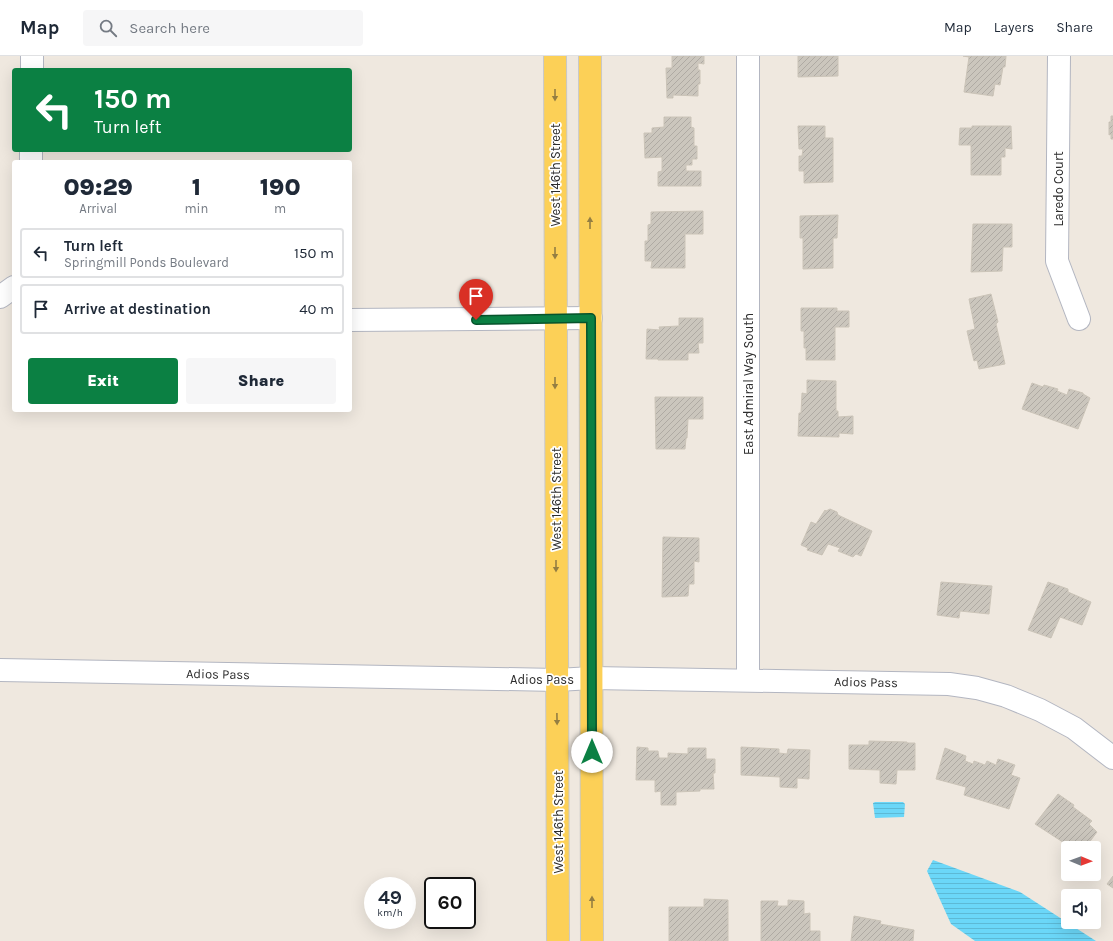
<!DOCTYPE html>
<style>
:root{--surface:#fff;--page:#f6f6f7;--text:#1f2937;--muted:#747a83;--line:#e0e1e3;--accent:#0b8043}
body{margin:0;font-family:Karla,sans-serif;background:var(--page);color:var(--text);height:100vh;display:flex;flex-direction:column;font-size:15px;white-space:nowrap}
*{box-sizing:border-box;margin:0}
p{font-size:13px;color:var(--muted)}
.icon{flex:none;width:22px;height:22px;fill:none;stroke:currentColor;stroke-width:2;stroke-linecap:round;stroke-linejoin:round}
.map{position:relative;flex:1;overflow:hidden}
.details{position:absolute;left:12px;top:104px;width:340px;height:252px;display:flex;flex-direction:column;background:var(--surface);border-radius:4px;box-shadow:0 4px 16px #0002}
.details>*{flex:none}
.banner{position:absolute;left:12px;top:12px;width:340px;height:84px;border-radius:4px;box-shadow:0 4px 16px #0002;background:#0b8043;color:#fff;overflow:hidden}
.needle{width:26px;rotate:91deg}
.buttons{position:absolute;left:1061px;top:785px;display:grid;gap:8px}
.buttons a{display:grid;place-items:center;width:40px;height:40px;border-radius:4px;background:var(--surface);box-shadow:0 4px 16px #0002;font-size:20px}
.speed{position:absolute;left:364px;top:821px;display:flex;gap:8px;font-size:20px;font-weight:700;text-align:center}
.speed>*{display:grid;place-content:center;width:52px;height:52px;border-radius:50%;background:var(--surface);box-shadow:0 4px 16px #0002;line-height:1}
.speed small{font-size:10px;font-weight:400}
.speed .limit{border:2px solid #111;border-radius:6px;background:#fff;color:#111}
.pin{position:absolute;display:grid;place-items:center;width:34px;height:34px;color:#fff;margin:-41px -17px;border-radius:50% 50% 50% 0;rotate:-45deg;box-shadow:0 0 4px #0007}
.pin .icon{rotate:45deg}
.me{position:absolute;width:44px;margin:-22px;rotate:0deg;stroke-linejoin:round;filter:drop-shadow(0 0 3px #0008)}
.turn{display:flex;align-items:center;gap:14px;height:84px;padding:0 16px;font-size:18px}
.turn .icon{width:52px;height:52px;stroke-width:2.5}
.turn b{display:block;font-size:28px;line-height:34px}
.eta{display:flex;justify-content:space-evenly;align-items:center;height:68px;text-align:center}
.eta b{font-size:24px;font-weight:800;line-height:28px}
.cta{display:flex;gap:8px;margin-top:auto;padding:8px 16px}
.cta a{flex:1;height:46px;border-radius:4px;background:var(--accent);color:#fff;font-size:16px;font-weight:800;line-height:46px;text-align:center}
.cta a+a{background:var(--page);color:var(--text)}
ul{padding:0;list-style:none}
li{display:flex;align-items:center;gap:12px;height:50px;margin:0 8px 6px;padding:0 8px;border:2px solid var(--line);border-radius:4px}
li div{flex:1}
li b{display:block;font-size:15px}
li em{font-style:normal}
header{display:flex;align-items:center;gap:24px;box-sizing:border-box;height:56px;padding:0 20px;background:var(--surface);border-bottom:1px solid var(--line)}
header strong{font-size:19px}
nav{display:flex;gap:22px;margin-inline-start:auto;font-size:14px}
.search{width:280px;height:36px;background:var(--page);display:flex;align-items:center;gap:10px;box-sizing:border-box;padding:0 14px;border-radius:4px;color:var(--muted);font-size:15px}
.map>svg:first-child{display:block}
.water{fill:url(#water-rules)}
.building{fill:url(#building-hatch);stroke:#cbc4b8}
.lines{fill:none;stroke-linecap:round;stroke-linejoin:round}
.minor-casing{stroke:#b3b6c1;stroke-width:24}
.major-casing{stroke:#c8c8c8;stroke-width:24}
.minor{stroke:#fff;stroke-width:22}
.major{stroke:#fcd057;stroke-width:22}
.oneway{fill:#947e42}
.route-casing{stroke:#07532c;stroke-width:10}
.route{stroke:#0b8043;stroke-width:7}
.labels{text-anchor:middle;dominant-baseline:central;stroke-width:3.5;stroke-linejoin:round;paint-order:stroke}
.street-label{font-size:13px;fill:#2d2d2d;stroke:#fff}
</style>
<header>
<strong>Map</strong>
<div class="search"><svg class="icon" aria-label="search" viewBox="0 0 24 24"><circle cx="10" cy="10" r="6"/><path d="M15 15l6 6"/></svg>Search here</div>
<nav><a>Map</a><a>Layers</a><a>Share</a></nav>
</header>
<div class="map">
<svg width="1113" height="885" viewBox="0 0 1113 885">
<defs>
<pattern id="water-rules" width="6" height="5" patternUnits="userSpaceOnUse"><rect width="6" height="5" fill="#6bd7f8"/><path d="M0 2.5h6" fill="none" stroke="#5db9d5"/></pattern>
<pattern id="building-hatch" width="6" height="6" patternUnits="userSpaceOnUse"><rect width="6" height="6" fill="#cbc6bd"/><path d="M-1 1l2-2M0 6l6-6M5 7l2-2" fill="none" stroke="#afaaa3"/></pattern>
</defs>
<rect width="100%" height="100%" fill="#efe8df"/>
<g class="water">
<polygon points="875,746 903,746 905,748 904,761 875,762 873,747"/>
<polygon points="933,804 1020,836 1096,885 975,885 951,868 927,815"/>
</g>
<g class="building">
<polygon points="672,0 704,0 704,8 698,7 698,14 700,14 700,28 698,28 698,40 673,39 673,42 667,42 666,12 672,12"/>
<polygon points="798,0 838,0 838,20 798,21"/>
<polygon points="963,0 1006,0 1005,11 1003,11 1000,29 995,28 993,40 964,36 969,1"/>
<polygon points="1111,60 1113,60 1113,83 1111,83 1111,78 1109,79 1109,66 1111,66"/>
<polygon points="664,61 691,61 691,71 694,72 694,90 697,90 697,103 692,103 692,109 686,109 686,115 701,115 701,130 658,130 658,116 662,115 662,101 645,102 644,77 652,77 652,72 664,71"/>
<polygon points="798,70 825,70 825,82 833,82 833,126 804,127 804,115 799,115 799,100 802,100 803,93 799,93"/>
<polygon points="972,70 1011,70 1012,93 1005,92 1005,101 1001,101 1001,119 971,119 971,89 959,89 960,72 972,72"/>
<polygon points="703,155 703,178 685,178 685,212 651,212 652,205 645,205 645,185 648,185 648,169 651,168 651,156"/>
<polygon points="838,159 837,182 833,182 833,212 803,213 803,182 800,182 800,160"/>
<polygon points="973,168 1012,168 1012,191 1003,191 1002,215 971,216"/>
<polygon points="991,238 998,266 996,268 1005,308 979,313 977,304 974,305 967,275 975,273 969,243"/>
<polygon points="801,252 837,252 837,255 849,255 849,271 835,271 835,304 806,304 806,292 804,292 804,275 801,275"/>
<polygon points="679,262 703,262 703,287 698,287 699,297 688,297 688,304 658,304 658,303 646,303 647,273 660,274 659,271 679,270"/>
<polygon points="807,324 836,325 836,355 838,355 838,361 853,360 853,378 839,377 839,381 798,380 799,357 801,357 802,337 807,338"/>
<polygon points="1032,327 1043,331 1044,329 1058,333 1057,335 1067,339 1069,333 1083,337 1083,338 1090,342 1078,373 1022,353"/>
<polygon points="655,341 703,341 703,363 688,363 687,382 686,382 685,393 656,393"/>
<polygon points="830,453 837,456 838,459 872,475 861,500 856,498 853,501 838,495 840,492 828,488 822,499 807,494 808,492 801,489 811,466 816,468 825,454 826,455"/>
<polygon points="663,481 699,482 699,506 694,505 694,528 689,528 688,540 662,541"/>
<polygon points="941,526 992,530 989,558 960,555 959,562 937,559"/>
<polygon points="1048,526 1068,533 1068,536 1091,546 1082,569 1060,561 1051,582 1028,574"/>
<polygon points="869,685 907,686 907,687 915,687 915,714 897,714 896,728 880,727 880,714 849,713 849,689 869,689"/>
<polygon points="637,691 648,692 648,695 658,695 659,702 668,702 668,697 688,698 688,692 706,692 706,703 715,703 715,717 713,717 714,733 700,733 700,735 676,736 676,749 661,749 661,735 655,736 655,724 636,724"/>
<polygon points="741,691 779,693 779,697 787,698 788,693 810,694 809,723 797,722 797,732 780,731 780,721 741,719"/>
<polygon points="945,692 966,700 965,705 973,708 974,705 985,709 987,705 996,709 998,703 1015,709 1011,719 1020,722 1009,753 964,739 966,731 936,723"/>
<polygon points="1058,738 1074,749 1073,751 1092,765 1089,768 1097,776 1085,792 1072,792 1035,768"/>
<polygon points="1113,820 1113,832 1107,828"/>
<polygon points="704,843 728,844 728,885 669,885 669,851 704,851"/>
<polygon points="788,844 804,845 804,858 810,857 810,875 820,875 820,885 761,885 761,845 778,845 777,850 788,850"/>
<polygon points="854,860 881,865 880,868 914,874 913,885 851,885"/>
</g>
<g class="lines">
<g class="minor-casing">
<g id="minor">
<polyline points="1059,0 1057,205 1079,263"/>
<polyline points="32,14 32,0"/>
<polyline points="31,106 31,94"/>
<polyline points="0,241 14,231"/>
<polyline points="350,264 591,262"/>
<polyline points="0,614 557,624 592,622 949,628 977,632 1006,640 1040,654 1074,672 1113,702"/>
<polyline points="748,624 748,0"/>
</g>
</g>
<g class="major-casing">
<g id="major">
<polyline points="555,0 558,885"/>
<polyline points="590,0 592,885"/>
</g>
</g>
<use href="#minor" class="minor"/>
<use href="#major" class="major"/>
</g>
<defs><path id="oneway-solid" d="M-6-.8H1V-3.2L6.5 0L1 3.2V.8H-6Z"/></defs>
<g class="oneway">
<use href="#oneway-solid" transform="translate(555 39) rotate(90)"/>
<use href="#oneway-solid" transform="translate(590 167) rotate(-90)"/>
<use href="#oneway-solid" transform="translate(555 197) rotate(90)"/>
<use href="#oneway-solid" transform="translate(555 327) rotate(90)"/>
<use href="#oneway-solid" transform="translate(556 510) rotate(90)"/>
<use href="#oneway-solid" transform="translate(557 663) rotate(89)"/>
<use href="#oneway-solid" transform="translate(592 846) rotate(-90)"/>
</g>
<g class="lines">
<g class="route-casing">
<polyline id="route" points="476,264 591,262 592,696"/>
</g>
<use href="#route" class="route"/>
</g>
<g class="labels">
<g class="street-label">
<text transform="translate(555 119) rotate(-90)">West 146th Street</text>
<text transform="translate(1058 133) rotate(-90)">Laredo Court</text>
<text transform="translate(748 328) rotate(-90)">East Admiral Way South</text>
<text transform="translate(556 443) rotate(-90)">West 146th Street</text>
<text transform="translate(218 618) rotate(1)">Adios Pass</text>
<text x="542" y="623">Adios Pass</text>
<text transform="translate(866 626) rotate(1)">Adios Pass</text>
<text transform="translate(558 766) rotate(-90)">West 146th Street</text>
</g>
</g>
</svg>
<div class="buttons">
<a><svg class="needle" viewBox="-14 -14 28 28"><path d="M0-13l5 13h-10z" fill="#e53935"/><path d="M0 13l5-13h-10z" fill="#747a83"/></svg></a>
<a><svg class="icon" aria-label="sound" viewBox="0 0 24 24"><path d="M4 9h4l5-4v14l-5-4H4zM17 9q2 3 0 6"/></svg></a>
</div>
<div class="speed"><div>49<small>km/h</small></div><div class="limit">60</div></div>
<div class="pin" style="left:476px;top:264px;background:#d93025"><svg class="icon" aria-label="arrive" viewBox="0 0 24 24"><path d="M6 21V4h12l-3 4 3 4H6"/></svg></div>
<svg class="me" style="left:592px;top:696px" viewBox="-20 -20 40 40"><circle r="19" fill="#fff"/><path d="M0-13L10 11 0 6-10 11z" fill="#0b8043"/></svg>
<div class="banner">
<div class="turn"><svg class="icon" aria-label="left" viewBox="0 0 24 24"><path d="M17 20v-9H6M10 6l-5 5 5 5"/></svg><div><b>150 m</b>Turn left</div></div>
</div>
<section class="details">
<div class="eta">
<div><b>09:29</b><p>Arrival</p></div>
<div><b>1</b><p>min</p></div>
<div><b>190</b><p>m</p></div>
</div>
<ul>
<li><svg class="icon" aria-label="left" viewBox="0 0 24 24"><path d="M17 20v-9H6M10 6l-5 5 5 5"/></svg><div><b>Turn left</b><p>Springmill Ponds Boulevard</p></div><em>150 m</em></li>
<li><svg class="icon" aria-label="arrive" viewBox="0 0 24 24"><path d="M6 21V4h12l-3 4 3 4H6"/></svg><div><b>Arrive at destination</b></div><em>40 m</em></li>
</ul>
<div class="cta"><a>Exit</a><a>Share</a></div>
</section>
</div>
